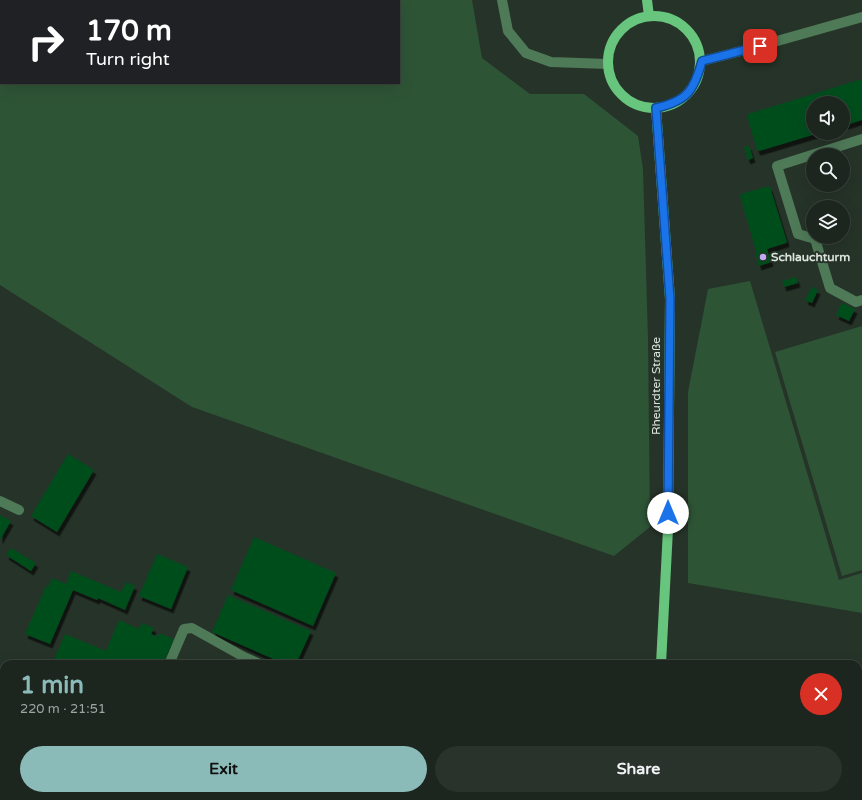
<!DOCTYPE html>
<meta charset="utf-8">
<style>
:root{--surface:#1c261e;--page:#29322b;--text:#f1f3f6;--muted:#a0a5a4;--line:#3a433c;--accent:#8bbbb9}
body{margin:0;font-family:"Varela Round",sans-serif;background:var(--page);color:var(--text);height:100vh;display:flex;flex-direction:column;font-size:15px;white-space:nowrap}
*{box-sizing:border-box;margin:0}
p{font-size:13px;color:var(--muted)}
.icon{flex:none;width:22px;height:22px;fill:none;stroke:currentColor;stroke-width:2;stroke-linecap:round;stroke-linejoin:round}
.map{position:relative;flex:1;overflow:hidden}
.side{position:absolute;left:0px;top:660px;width:862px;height:140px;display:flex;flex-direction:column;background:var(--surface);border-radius:12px 12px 0 0;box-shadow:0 4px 16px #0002,0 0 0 1px var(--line)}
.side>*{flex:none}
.hud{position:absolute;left:0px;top:0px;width:400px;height:84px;box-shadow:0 4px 16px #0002,0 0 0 1px var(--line);background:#202124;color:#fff;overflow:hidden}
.tools{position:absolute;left:806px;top:96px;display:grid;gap:8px}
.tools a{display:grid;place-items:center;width:44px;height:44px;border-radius:50%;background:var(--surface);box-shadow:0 4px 16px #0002,0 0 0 1px var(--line);font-size:20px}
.pin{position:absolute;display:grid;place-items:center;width:34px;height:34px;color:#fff;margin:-17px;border-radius:8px;box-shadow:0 2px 6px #0006}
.me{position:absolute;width:44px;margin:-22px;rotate:0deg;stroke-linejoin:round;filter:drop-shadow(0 0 3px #0008)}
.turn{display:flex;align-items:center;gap:14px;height:84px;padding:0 20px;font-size:18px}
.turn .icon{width:52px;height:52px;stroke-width:2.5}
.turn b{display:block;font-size:28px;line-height:34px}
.round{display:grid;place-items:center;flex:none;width:42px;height:42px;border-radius:21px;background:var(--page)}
.overview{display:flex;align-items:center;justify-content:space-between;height:68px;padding:0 20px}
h1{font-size:24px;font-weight:700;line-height:30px;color:var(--accent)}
.primary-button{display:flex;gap:8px;margin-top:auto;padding:8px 20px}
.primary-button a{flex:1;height:46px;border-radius:24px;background:var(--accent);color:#111;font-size:16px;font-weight:700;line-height:46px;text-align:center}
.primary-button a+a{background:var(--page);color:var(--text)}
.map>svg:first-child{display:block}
.green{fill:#2e5436}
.building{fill:#034d1f;filter:url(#shadow)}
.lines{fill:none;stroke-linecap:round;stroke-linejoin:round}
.minor{stroke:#4f7a58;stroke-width:10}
.major{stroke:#68c57d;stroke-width:10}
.route-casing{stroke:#114b97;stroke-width:10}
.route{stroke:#1a73e8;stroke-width:7}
.poi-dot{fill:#c1a8f3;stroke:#263328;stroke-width:1.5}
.labels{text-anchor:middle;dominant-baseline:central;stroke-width:4;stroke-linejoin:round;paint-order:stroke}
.poi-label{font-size:12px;font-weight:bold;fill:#dae3dc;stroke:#263328;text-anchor:start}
.street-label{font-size:12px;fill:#dae3dc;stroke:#263328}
</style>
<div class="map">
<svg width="862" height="800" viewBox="0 0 862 800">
<defs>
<filter id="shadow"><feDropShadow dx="2.5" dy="4.5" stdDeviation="0" flood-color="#0009"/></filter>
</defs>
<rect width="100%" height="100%" fill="#263328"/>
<g class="green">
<polygon points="75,0 472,0 482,58 530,94 584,94 638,136 643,169 648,339 650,527 614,556 192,407 0,285 0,16 1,16 1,83 399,83 399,1 72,1"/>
<polygon points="750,281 839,580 862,573 862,613 688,583 688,392 708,289"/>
<polygon points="862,326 862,570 842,576 775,352"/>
</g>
<g class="building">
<polygon points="862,79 862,120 843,126 843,103 813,103 813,133 819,133 759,151 757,150 747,116 748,114"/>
<polygon points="749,146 753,158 748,160 744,147"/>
<polygon points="768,186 770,187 787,242 786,243 767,249 771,262 759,266 755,253 758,252 756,251 740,196 741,194"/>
<polygon points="796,277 798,283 784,287 782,281"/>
<polygon points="812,287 818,290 812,303 805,300"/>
<polygon points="842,303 855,309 849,321 836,315"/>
<polygon points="68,454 94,470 57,532 31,516"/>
<polygon points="0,515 11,521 0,540"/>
<polygon points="254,537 336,573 313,626 231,590"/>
<polygon points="11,548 36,563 31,571 6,555"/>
<polygon points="157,554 188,567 171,609 139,596"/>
<polygon points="71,571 121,592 126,582 135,586 125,610 98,598 97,600 73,590 50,644 25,634 46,586 48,587 52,578 66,584"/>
<polygon points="228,595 311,631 296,664 285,664 212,632"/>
<polygon points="119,620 139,629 142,623 154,628 151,634 158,637 159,633 174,639 163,664 135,664 127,661 126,664 66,664 54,659 65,634 106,651"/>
</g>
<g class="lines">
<g class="minor">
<polyline points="502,0 508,31 526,53 551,62 608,64"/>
<polyline points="30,1 35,0"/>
<polyline points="0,7 1,7"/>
<polyline points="702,61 745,50 862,17"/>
<polyline points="862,139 777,166 798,234 815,239 830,288 856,302 862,300"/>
<polyline points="0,501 19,510"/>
<polyline points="169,664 184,629 192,628 244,657 260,664"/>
<polyline points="0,692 4,693"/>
<polyline points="391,796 404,800"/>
</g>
<g class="major">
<polyline points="647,0 649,16"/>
<circle cx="654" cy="62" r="46"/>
<polyline points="656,108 670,299 668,529 661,664"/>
<polyline points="649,800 649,796"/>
</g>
</g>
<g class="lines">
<g class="route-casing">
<path id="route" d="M668,513L670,299L656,108C687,101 694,91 702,61L760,46"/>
</g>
<use href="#route" class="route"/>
</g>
<circle class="poi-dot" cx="763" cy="257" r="4"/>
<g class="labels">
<g class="poi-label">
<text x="771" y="257">Schlauchturm</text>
</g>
<g class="street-label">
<text transform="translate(656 386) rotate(-90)">Rheurdter Straße</text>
</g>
</g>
</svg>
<div class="tools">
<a><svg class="icon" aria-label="sound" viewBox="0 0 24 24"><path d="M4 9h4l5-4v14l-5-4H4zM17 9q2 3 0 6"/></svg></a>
<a><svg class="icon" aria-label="search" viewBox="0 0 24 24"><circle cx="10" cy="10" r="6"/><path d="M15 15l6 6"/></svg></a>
<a><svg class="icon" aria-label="layers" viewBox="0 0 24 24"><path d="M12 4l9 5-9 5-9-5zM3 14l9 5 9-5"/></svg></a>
</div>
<div class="pin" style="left:760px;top:46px;background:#d93025"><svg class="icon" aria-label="arrive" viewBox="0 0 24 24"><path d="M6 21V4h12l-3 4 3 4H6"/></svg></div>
<svg class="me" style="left:668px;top:513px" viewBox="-20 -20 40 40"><circle r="19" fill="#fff"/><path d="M0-13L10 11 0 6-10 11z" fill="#1a73e8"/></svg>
<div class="hud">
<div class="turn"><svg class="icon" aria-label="right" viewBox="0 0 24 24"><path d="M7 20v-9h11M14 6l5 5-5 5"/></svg><div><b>170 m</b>Turn right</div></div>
</div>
<section class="side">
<div class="overview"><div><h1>1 min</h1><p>220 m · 21:51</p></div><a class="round" style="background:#d93025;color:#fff"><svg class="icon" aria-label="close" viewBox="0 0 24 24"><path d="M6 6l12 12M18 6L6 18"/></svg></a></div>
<div class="primary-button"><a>Exit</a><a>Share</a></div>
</section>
</div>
